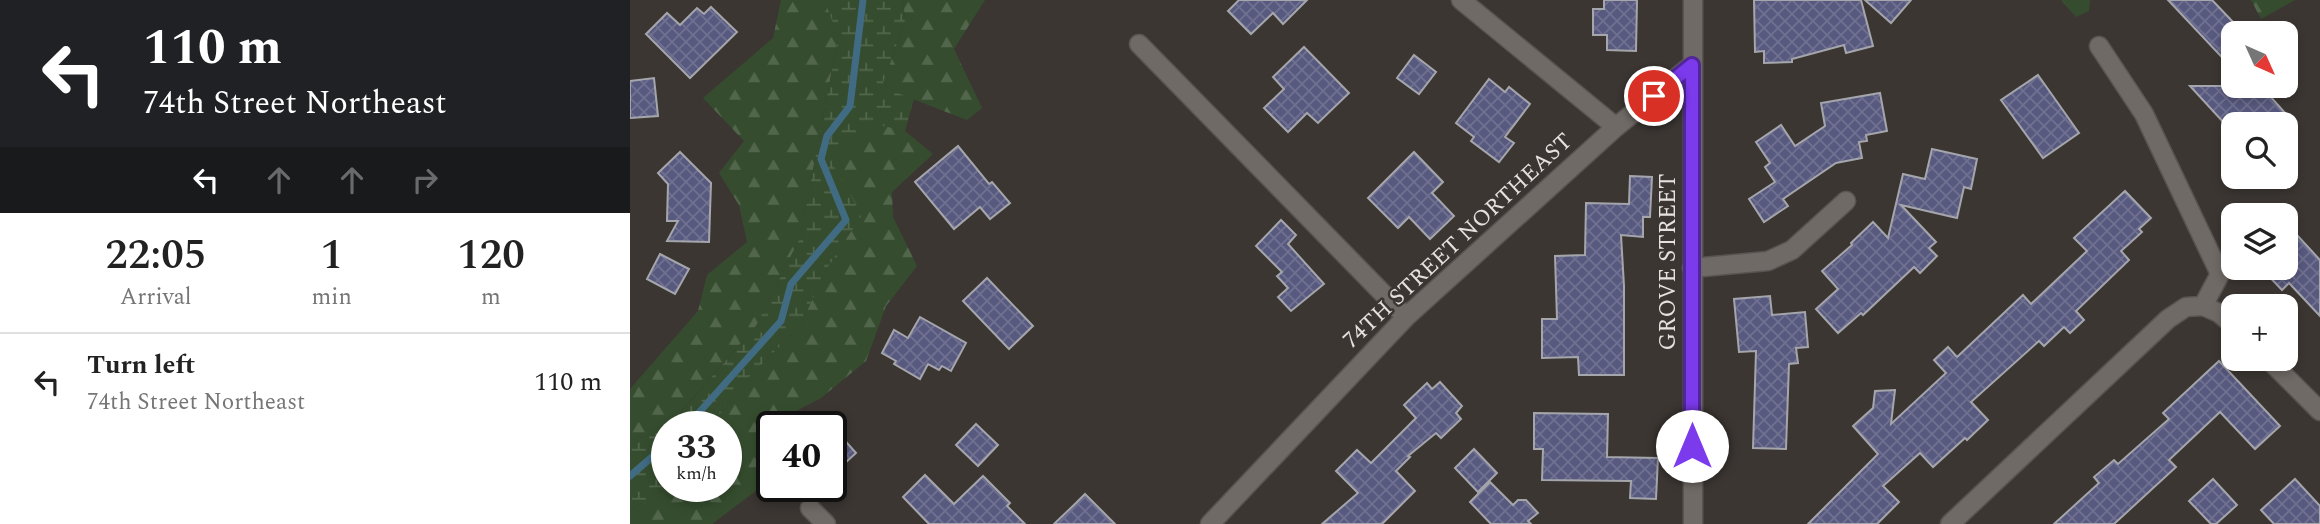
<!DOCTYPE html>
<style>
:root{--surface:#fff;--page:#f2f2f2;--text:#222;--muted:#767676;--line:#e0e0e0}
body{margin:0;font-family:Spectral,serif;background:var(--page);color:var(--text);height:100vh;display:flex;flex-direction:column;font-size:26px;white-space:nowrap}
*{box-sizing:border-box;margin:0}
p{font-size:23px;color:var(--muted)}
.icon{flex:none;width:38px;height:38px;fill:none;stroke:currentColor;stroke-width:2;stroke-linecap:round;stroke-linejoin:round}
.map{position:relative;flex:1;overflow:hidden}
.details{display:flex;flex-direction:column;background:var(--surface);width:630px}
.details>*{flex:none}
.hud{background:#202124;color:#fff;overflow:hidden}
.needle{width:46px;rotate:135deg}
.tools{position:absolute;left:1591px;top:21px;display:grid;gap:14px}
.tools a{display:grid;place-items:center;width:77px;height:77px;border-radius:14px;background:var(--surface);box-shadow:0 4px 10px #0003;font-size:35px}
.speed{position:absolute;left:21px;top:411px;display:flex;gap:14px;font-size:35px;font-weight:700;text-align:center}
.speed>*{display:grid;place-content:center;width:91px;height:91px;border-radius:50%;background:var(--surface);box-shadow:0 4px 10px #0003;line-height:1}
.speed small{font-size:18px;font-weight:400}
.speed .limit{border:4px solid #111;border-radius:10px;background:#fff;color:#111}
.pin{position:absolute;display:grid;place-items:center;width:60px;height:60px;color:#fff;margin:-30px;border:4px solid #fff;border-radius:50%;box-shadow:0 2px 7px #0007}
.me{position:absolute;width:77px;margin:-38px;rotate:0deg;stroke-linejoin:round;filter:drop-shadow(0 0 5px #0008)}
.turn{display:flex;align-items:center;gap:24px;height:147px;padding:0 28px;font-size:32px}
.turn .icon{width:91px;height:91px;stroke-width:2.5}
.turn b{display:block;font-size:49px;line-height:60px}
.lanes{display:flex;align-items:center;height:66px;padding:0 28px;background:#0003;justify-content:center;gap:35px;direction:ltr}
.lanes .off{opacity:.35}
.eta{display:flex;justify-content:space-evenly;align-items:center;height:119px;text-align:center}
.eta b{font-size:42px;font-weight:600;line-height:49px}
ul{padding:0;list-style:none}
li{display:flex;align-items:center;gap:21px;height:98px;padding:0 28px;border-top:2px solid var(--line)}
li div{flex:1}
li b{display:block;font-size:26px}
li em{font-style:normal}
main{display:flex;flex:1;min-height:0}
.map>svg:first-child{display:block}
.forest{fill:url(#forest-firs)}
.wetland{fill:url(#wetland-marsh)}
.lines{fill:none;stroke-linecap:round;stroke-linejoin:round}
.stream{stroke:#406b82;stroke-width:7}
.building{fill:url(#building-cross-hatch);stroke:#a5a6ac;stroke-width:2}
.minor-casing{stroke:#585451;stroke-width:21}
.minor{stroke:#706a66;stroke-width:18}
.route-casing{stroke:#51269a;stroke-width:18}
.route{stroke:#7c3aed;stroke-width:12}
.labels{text-anchor:middle;dominant-baseline:central;stroke-width:5;stroke-linejoin:round;paint-order:stroke}
.street-label{font-size:23px;fill:#e4e1df;stroke:#3b3632}
</style>
<main>
<section class="details">
<div class="hud">
<div class="turn"><svg class="icon" aria-label="left" viewBox="0 0 24 24"><path d="M17 20v-9H6M10 6l-5 5 5 5"/></svg><div><b>110 m</b>74th Street Northeast</div></div>
<div class="lanes"><svg class="icon" aria-label="left" viewBox="0 0 24 24"><path d="M17 20v-9H6M10 6l-5 5 5 5"/></svg><svg class="icon off" aria-label="ahead" viewBox="0 0 24 24"><path d="M12 20V5M6 11l6-6 6 6"/></svg><svg class="icon off" aria-label="ahead" viewBox="0 0 24 24"><path d="M12 20V5M6 11l6-6 6 6"/></svg><svg class="icon off" aria-label="right" viewBox="0 0 24 24"><path d="M7 20v-9h11M14 6l5 5-5 5"/></svg></div>
</div>
<div class="eta">
<div><b>22:05</b><p>Arrival</p></div>
<div><b>1</b><p>min</p></div>
<div><b>120</b><p>m</p></div>
</div>
<ul>
<li><svg class="icon" aria-label="left" viewBox="0 0 24 24"><path d="M17 20v-9H6M10 6l-5 5 5 5"/></svg><div><b>Turn left</b><p>74th Street Northeast</p></div><em>110 m</em></li>
</ul>
</section>
<div class="map">
<svg width="1690" height="524" viewBox="0 0 1690 524">
<defs>
<pattern id="forest-firs" width="22" height="20" patternUnits="userSpaceOnUse" patternTransform="scale(1.75)"><rect width="22" height="20" fill="#354d2e"/><path d="M5 1l3.5 6h-7zM16 11l3.5 6h-7z" fill="#52664c"/></pattern>
<pattern id="wetland-marsh" width="20" height="14" patternUnits="userSpaceOnUse" patternTransform="scale(1.75)"><rect width="20" height="14" fill="#354d2e"/><path d="M1 5h8M5 5V1M11 12h8M15 12V8" fill="none" stroke="#52664c"/></pattern>
<pattern id="building-cross-hatch" width="8" height="8" patternUnits="userSpaceOnUse" patternTransform="scale(1.75)"><rect width="8" height="8" fill="#58597f"/><path d="M0 0l8 8M0 8l8-8" fill="none" stroke="#707191"/></pattern>
</defs>
<rect width="100%" height="100%" fill="#3b3632"/>
<g class="forest">
<polygon points="151,0 195,0 208,38 170,238 126,326 34,431 0,440 0,389 68,311 77,275 117,242 109,205 89,173 114,141 73,98 143,38"/>
<polygon points="273,0 355,0 324,49 352,108 337,120 262,91 253,83 275,21"/>
<polygon points="1431,0 1460,0 1459,11 1446,17"/>
<polygon points="1621,0 1665,0 1631,19"/>
<polygon points="237,121 275,131 303,154 262,192 263,217 287,266 256,306 236,361 191,398 149,420 146,427 142,427 142,441 137,457 139,481 82,524 0,524 0,510 32,491 37,484 37,486 96,486 96,427 80,427 117,379 170,326 196,270 202,163"/>
</g>
<g class="wetland">
<polygon points="195,0 273,0 275,21 253,83 262,91 284,99 275,131 237,122 202,163 232,215 196,270 170,326 117,379 80,427 38,427 126,326 170,238 208,38"/>
<polygon points="37,428 37,484 32,491 0,510 0,440 34,431"/>
</g>
<g class="lines">
<g class="stream">
<polyline points="56,427 151,321 161,284 216,220 191,159 197,136 220,106 233,0"/>
<polyline points="0,476 37,444"/>
</g>
</g>
<g class="building">
<polygon points="609,0 677,0 653,24 643,13 621,34 598,11"/>
<polygon points="974,0 1007,0 1006,51 977,50 977,35 963,35 963,9 974,9"/>
<polygon points="1124,0 1231,0 1243,46 1216,53 1214,45 1162,59 1162,62 1134,63 1134,51 1125,52"/>
<polygon points="1235,0 1281,0 1261,23"/>
<polygon points="1538,0 1582,0 1603,22 1603,69"/>
<polygon points="81,7 107,32 60,78 16,34 37,13 50,25 67,8 74,14"/>
<polygon points="674,47 719,93 688,123 677,113 658,132 634,108 654,89 643,77"/>
<polygon points="784,55 806,72 789,94 767,78"/>
<polygon points="1408,75 1449,133 1413,158 1371,100"/>
<polygon points="24,78 28,116 0,118 0,81"/>
<polygon points="859,79 875,92 879,87 900,104 875,137 884,143 869,162 841,141 844,137 826,123"/>
<polygon points="1560,86 1631,86 1665,124 1595,124"/>
<polygon points="1250,93 1257,131 1236,135 1237,141 1229,142 1232,158 1206,163 1153,199 1158,206 1134,222 1119,199 1145,182 1135,167 1140,163 1126,142 1151,125 1165,146 1195,126 1191,103"/>
<polygon points="328,146 359,184 362,182 380,203 360,219 350,207 324,229 285,182"/>
<polygon points="1302,149 1347,159 1341,189 1334,187 1327,218 1271,205 1306,242 1299,248 1307,256 1290,273 1284,267 1233,315 1231,313 1208,333 1186,309 1208,289 1192,271 1222,245 1221,243 1243,222 1258,238 1273,174 1295,179"/>
<polygon points="50,152 81,183 79,242 37,241 48,221 37,221 38,184 28,173"/>
<polygon points="784,152 813,182 802,193 824,216 800,239 779,217 768,228 738,198"/>
<polygon points="1000,176 1022,177 1020,217 1013,217 1013,237 991,235 994,286 994,375 949,375 948,357 912,358 912,319 927,319 925,256 955,255 956,203 999,204"/>
<polygon points="1495,191 1521,218 1509,229 1512,232 1491,251 1499,260 1446,311 1454,320 1440,333 1434,327 1414,346 1409,341 1341,402 1358,420 1337,440 1335,438 1303,467 1290,453 1253,486 1269,502 1247,524 1178,524 1248,454 1223,426 1243,408 1245,391 1265,390 1261,424 1316,373 1304,360 1318,347 1327,357 1393,295 1401,304 1457,251 1444,238"/>
<polygon points="651,220 666,235 658,244 694,284 661,311 648,297 658,288 647,276 652,272 626,246"/>
<polygon points="1666,234 1690,260 1690,316 1659,283 1652,290 1631,268 1656,268 1656,244"/>
<polygon points="30,254 59,269 45,294 17,279"/>
<polygon points="357,278 403,326 379,349 333,301"/>
<polygon points="1140,296 1142,315 1175,312 1178,347 1166,348 1168,363 1159,364 1156,449 1123,448 1126,351 1109,352 1104,299"/>
<polygon points="290,317 336,343 321,371 312,366 309,370 298,364 290,379 264,364 266,361 252,353 264,330 278,338"/>
<polygon points="1589,361 1650,426 1625,449 1590,412 1539,460 1546,467 1484,524 1424,524 1469,483 1464,477 1484,460 1488,464 1539,419 1533,413"/>
<polygon points="810,382 832,406 826,413 831,419 811,438 806,433 778,456 780,457 766,471 785,491 752,524 692,524 728,493 706,471 727,450 741,463 786,418 774,405 797,383 802,389"/>
<polygon points="904,413 978,414 977,457 1028,458 1026,499 1000,498 1001,481 912,480 913,449 904,449"/>
<polygon points="346,424 368,445 348,466 326,445"/>
<polygon points="201,425 226,453 201,476"/>
<polygon points="844,449 867,473 848,492 825,468"/>
<polygon points="295,475 324,504 353,476 380,503 377,506 395,524 299,524 273,497"/>
<polygon points="1583,479 1607,505 1586,524 1581,524 1559,501"/>
<polygon points="1665,479 1690,506 1690,524 1644,524 1631,510"/>
<polygon points="860,482 883,505 888,500 896,500 908,513 898,521 901,524 861,524 840,502"/>
<polygon points="455,494 485,524 424,524 446,503"/>
</g>
<g class="lines">
<g class="minor-casing">
<g id="minor">
<polyline points="831,0 986,127"/>
<polyline points="1063,0 1063,524"/>
<polyline points="509,44 776,317"/>
<polyline points="1469,46 1514,114 1590,274 1573,306 1589,313 1603,325"/>
<polyline points="1062,268 1138,261 1162,250 1216,201"/>
<polyline points="1638,359 1690,411"/>
<polyline points="180,508 196,524"/>
<polyline points="580,524 776,317 986,127 1062,65"/>
<polyline points="1320,524 1538,319 1556,307 1573,306"/>
</g>
</g>
<use href="#minor" class="minor"/>
</g>
<g class="lines">
<g class="route-casing">
<polyline id="route" points="1024,96 1062,65 1062,446"/>
</g>
<use href="#route" class="route"/>
</g>
<g class="labels">
<g class="street-label">
<text transform="translate(828 241) rotate(-43)">74TH STREET NORTHEAST</text>
<text transform="translate(1038 262) rotate(-90)">GROVE STREET</text>
</g>
</g>
</svg>
<div class="tools">
<a><svg class="needle" viewBox="-14 -14 28 28"><path d="M0-13l5 13h-10z" fill="#e53935"/><path d="M0 13l5-13h-10z" fill="#767676"/></svg></a>
<a><svg class="icon" aria-label="search" viewBox="0 0 24 24"><circle cx="10" cy="10" r="6"/><path d="M15 15l6 6"/></svg></a>
<a><svg class="icon" aria-label="layers" viewBox="0 0 24 24"><path d="M12 4l9 5-9 5-9-5zM3 14l9 5 9-5"/></svg></a>
<a>+</a>
</div>
<div class="speed"><div>33<small>km/h</small></div><div class="limit">40</div></div>
<div class="pin" style="left:1024px;top:96px;background:#d93025"><svg class="icon" aria-label="arrive" viewBox="0 0 24 24"><path d="M6 21V4h12l-3 4 3 4H6"/></svg></div>
<svg class="me" style="left:1062px;top:446px" viewBox="-20 -20 40 40"><circle r="19" fill="#fff"/><path d="M0-13L10 11 0 6-10 11z" fill="#7c3aed"/></svg>
</div>
</main>
